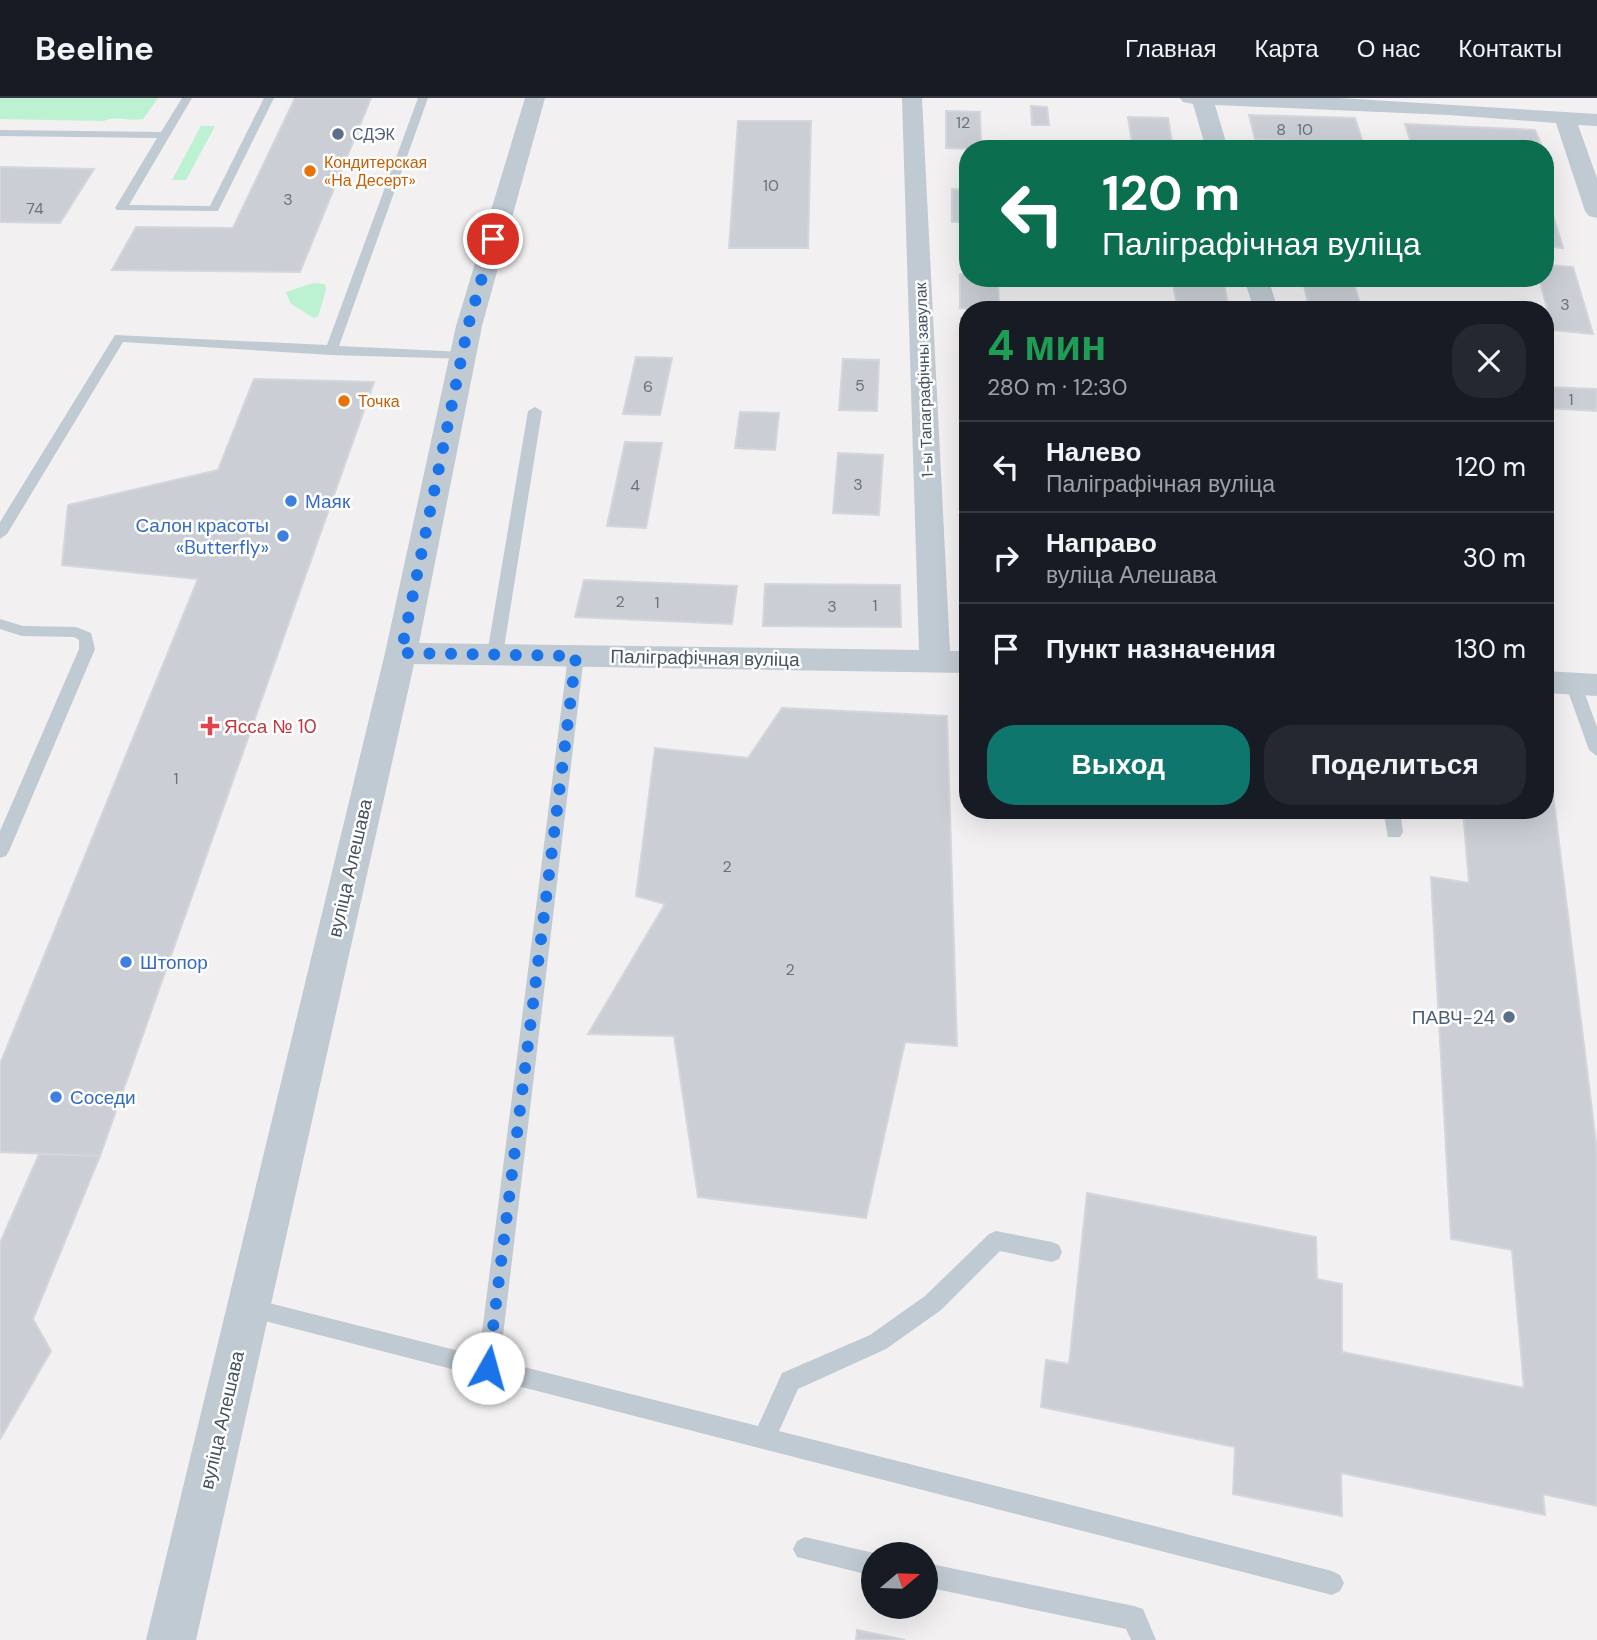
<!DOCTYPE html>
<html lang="ru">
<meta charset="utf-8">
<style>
:root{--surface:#171b24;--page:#242831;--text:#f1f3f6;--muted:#9ea1a6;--line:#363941;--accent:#0f766e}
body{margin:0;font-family:"DM Sans",sans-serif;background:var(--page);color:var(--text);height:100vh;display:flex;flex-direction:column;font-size:26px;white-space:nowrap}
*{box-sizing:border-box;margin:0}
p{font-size:23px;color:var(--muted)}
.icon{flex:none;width:38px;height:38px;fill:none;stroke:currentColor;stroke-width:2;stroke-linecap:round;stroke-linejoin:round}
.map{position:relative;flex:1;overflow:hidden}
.sheet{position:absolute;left:959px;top:203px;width:595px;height:518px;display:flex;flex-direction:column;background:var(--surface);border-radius:28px;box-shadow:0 7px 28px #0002}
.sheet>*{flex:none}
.banner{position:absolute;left:959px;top:42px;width:595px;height:147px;border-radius:28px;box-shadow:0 7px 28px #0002;background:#0b6e4f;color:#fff;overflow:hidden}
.needle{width:46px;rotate:71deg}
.buttons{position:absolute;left:861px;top:1444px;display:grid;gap:14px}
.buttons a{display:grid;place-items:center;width:77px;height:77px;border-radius:50%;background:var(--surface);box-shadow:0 7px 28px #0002;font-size:35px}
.pin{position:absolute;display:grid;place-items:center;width:60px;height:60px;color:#fff;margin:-30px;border:4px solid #fff;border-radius:50%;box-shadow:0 2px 7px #0007}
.me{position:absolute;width:77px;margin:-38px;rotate:7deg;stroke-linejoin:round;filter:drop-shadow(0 0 5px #0008)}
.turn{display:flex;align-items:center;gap:24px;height:147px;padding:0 28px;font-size:32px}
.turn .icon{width:91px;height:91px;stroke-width:2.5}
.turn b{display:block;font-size:49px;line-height:60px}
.round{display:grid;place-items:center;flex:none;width:74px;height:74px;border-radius:28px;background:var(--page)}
.overview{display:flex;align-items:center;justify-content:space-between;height:119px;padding:0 28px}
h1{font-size:42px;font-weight:700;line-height:52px;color:#1e9e55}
.cta{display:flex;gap:14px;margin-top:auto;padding:14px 28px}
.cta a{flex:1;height:80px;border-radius:28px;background:var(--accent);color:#fff;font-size:28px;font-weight:700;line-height:80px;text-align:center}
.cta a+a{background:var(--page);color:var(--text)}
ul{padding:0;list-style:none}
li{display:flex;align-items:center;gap:21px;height:91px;padding:0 28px;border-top:2px solid var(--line)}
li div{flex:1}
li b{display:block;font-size:26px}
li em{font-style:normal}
header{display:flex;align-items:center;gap:42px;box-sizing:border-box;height:98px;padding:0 35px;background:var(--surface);border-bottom:2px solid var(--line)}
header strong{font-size:33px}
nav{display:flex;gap:38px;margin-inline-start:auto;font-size:24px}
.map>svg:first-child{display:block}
.green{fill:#bcf2d1}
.building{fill:#cbcfd5;stroke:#d3d6dc;stroke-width:2}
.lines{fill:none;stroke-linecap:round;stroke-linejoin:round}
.service{fill:#c0cad2;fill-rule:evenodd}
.minor{fill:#c0cad2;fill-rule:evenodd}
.route{stroke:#1a73e8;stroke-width:12;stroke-dasharray:0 21.6}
.service-dot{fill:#5c6f8a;stroke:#fff;stroke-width:2.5}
.food-dot{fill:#e8710a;stroke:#fff;stroke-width:2.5}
.shop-dot{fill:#3f7fe0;stroke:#fff;stroke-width:2.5}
.health-dot{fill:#e0444e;stroke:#fff;stroke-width:2.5}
.labels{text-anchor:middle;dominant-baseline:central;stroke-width:5;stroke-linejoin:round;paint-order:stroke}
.number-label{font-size:16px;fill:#67727c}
.far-service-label{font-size:16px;fill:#4e5e75;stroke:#fff;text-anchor:start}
.far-food-label{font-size:16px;fill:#c56008;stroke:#fff;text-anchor:start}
.far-street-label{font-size:16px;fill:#46535f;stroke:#fff}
.shop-label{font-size:19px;fill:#366cbe;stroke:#fff;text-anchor:start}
.street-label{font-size:19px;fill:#46535f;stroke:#fff}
.health-label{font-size:19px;fill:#be3a42;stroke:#fff;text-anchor:start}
.service-label{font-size:19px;fill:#4e5e75;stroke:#fff;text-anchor:end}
</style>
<header>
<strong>Beeline</strong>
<nav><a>Главная</a><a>Карта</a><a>О нас</a><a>Контакты</a></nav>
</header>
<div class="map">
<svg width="1597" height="1542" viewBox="0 0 1597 1542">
<rect width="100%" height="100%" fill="#f2f0f0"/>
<g class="green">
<path d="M0,0H158L143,21C130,24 116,17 104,23L0,21Z"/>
<polygon points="201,28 215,28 186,82 172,82"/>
<polygon points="313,185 325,186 326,192 318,219 314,220 291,206 286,194"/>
</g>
<g class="building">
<polygon points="295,0 371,0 300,174 112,172 136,129 233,130"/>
<polygon points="1031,8 1047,9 1049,27 1032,27"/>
<polygon points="946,13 980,14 981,51 946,50"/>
<polygon points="1249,17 1355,20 1363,45 1255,41"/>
<polygon points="1128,19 1168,20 1173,51 1133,51"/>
<polygon points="738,23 811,23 808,150 729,150"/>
<polygon points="1405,26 1535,32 1543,51 1413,51"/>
<polygon points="0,69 94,71 60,125 0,124"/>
<polygon points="952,91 968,92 968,124 952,124"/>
<polygon points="1545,91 1563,150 1545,148"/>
<polygon points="1545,167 1573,169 1593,236 1553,232 1539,180 1545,180"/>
<polygon points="960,176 968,176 968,180 998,180 999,212 960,210"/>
<polygon points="1172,180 1223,180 1229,212 1178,212"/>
<polygon points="1302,180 1352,180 1362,212 1310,212"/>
<polygon points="961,220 968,220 968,246 962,246"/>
<polygon points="636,259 672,260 660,317 623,316"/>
<polygon points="843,261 879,262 877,313 839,312"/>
<polygon points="254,281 374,284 100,1058 0,1054 0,966 198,481 62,467 68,407 218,372"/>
<polygon points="1545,289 1597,291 1597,313 1545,310"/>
<polygon points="740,314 779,315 775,352 735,350"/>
<polygon points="625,344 662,345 646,430 607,428"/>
<polygon points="838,355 883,357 879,417 833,415"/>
<polygon points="584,482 737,488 732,526 575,519"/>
<polygon points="765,486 900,487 901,529 763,528"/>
<polygon points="782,610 947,618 957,948 905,944 866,1120 698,1099 674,938 588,936 665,806 636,798 655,650 748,660"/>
<polygon points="1546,639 1597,1053 1597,1408 1543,1396 1545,1417 1341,1375 1342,1418 1233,1396 1235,1349 1041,1309 1046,1262 1069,1266 1087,1095 1316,1139 1317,1181 1342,1186 1342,1254 1524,1290 1512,1152 1451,1141 1431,779 1469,785 1463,712 1545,712"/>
<polygon points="39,1056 100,1058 33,1221 51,1253 0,1341 0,1145"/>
<polygon points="857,1532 905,1542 856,1542"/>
</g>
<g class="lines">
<g class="service">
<polygon points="182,0 192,0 129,107 210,108 264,0 274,0 218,113 117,112 115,110 157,40 0,38 0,32 161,34"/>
<polygon points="418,0 428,0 339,248 463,254 469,258 468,261 331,257 123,244 7,436 0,441 0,424 115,237 327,247"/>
<polygon points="535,309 542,313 503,556 495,561 487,556 528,313"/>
<polygon points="0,521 23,528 76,529 91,535 95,551 9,753 6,758 0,760 0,733 79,551 79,542 74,539 22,538 0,531"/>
<polygon points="576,553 584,558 500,1263 758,1328 782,1275 870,1237 925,1198 989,1136 996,1133 1052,1144 1059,1147 1062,1154 1059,1161 1052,1164 1000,1153 941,1212 886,1251 798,1291 779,1333 1332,1473 1340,1477 1344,1485 1340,1493 1332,1497 241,1217 238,1210 241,1203 249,1200 479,1258 568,558"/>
<polygon points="1573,579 1581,585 1597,629 1597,658 1589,652 1565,585"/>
<polygon points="1383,712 1400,712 1403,734 1400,739 1388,739"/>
<polygon points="805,1439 878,1456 873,1456 873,1478 797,1459 793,1451 797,1443"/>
<polygon points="926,1465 1134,1508 1143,1511 1156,1542 1131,1542 1126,1531 926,1489"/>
</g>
<g class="minor">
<polygon points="525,0 545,0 482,228 419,545 919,552 902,0 922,0 950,553 968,553 968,575 414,566 196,1542 146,1542 385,555 456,228"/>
<polygon points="1180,0 1339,0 1597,16 1597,28 1578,27 1597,80 1597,120 1589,118 1585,113 1556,25 1449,17 1215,7 1228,51 1206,51 1193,6 1183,4"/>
<polygon points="1244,180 1268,180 1278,212 1254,212"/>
<polygon points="1545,573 1597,576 1597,598 1545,595"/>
</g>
</g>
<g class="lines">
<polyline class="route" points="488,1270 576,558 401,555 468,228 493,141"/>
</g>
<g class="service-dot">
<circle cx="338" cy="36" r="7"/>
<circle cx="1509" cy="919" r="7"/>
</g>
<g class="food-dot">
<circle cx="310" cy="73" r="7"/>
<circle cx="344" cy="303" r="7"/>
</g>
<g class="shop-dot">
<circle cx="291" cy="403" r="7"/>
<circle cx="283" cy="438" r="7"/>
<circle cx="126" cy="864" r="7"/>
<circle cx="56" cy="999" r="7"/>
</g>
<path class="health-dot" d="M206.5 617.5h7v7h7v7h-7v7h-7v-7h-7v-7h7z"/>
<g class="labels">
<g class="number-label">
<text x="963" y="24">12</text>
<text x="1281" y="31">8</text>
<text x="1305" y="31">10</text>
<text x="771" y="87">10</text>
<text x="288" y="101">3</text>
<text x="35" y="110">74</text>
<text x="1565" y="206">3</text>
<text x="860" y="287">5</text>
<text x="648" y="288">6</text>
<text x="1571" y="301">1</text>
<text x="858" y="386">3</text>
<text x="635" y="387">4</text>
<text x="620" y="503">2</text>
<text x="657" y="504">1</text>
<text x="875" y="507">1</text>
<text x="832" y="508">3</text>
<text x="176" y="680">1</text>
<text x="727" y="768">2</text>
<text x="790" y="871">2</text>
</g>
<g class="far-service-label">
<text x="352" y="36">СДЭК</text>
</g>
<g class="far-food-label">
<text x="324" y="64">Кондитерская<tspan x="324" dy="18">«На Десерт»</tspan></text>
<text x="358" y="303">Точка</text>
</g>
<g class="far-street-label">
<text transform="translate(924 282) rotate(-92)">1-ы Тапаграфічны завулак</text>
</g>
<g class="shop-label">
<text x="305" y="403">Маяк</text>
<text x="269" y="427" text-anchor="end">Салон красоты<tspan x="269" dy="22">«Butterfly»</tspan></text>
<text x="140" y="864">Штопор</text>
<text x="70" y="999">Соседи</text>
</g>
<g class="street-label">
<text transform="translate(705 560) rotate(1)">Паліграфічная вуліца</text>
<text transform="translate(350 770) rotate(-77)">вуліца Алешава</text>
<text transform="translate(222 1322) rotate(-77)">вуліца Алешава</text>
</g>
<g class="health-label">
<text x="224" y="628">Ясса № 10</text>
</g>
<g class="service-label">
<text x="1495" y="919">ПАВЧ-24</text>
</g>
</g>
</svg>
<div class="buttons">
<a><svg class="needle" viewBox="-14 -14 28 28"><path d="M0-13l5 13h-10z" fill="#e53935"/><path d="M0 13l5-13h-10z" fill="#9ea1a6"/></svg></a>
</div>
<div class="pin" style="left:493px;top:141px;background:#d93025"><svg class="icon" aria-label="arrive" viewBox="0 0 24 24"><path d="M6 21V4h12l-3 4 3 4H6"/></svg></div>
<svg class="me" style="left:488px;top:1270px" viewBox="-20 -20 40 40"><circle r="19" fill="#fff"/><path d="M0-13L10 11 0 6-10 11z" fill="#1a73e8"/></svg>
<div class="banner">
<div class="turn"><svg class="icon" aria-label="left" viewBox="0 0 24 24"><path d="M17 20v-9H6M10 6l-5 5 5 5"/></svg><div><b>120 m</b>Паліграфічная вуліца</div></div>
</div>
<section class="sheet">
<div class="overview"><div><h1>4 мин</h1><p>280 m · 12:30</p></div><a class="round"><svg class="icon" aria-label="close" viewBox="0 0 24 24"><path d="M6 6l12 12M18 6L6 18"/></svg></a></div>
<ul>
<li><svg class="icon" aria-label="left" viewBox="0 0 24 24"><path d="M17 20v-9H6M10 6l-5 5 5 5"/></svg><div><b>Налево</b><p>Паліграфічная вуліца</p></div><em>120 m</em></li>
<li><svg class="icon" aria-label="right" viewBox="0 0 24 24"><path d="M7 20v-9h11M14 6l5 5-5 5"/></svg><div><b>Направо</b><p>вуліца Алешава</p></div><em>30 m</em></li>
<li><svg class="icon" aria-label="arrive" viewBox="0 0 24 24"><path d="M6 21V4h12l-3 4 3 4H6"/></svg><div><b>Пункт назначения</b></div><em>130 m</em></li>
</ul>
<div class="cta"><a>Выход</a><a>Поделиться</a></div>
</section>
</div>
